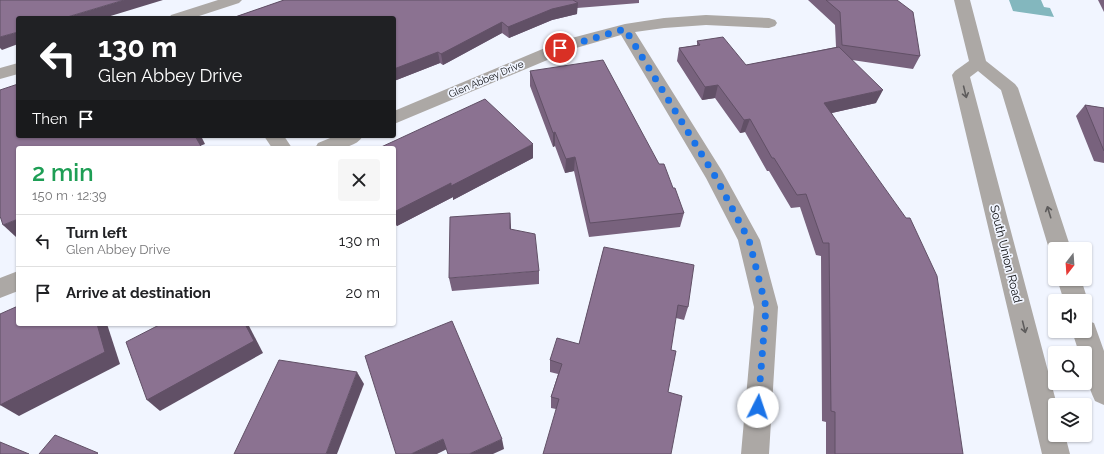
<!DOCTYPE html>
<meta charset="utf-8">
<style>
:root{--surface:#fff;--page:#f6f6f6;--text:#202124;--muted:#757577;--line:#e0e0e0}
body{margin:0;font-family:Raleway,sans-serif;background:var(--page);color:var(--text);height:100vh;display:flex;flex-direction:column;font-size:15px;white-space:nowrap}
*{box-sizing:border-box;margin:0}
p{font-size:13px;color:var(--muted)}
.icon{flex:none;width:22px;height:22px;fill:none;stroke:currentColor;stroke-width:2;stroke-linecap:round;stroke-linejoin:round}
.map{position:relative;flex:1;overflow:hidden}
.sheet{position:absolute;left:16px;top:146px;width:380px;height:180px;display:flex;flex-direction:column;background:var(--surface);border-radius:4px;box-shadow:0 1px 3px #0004}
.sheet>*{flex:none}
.top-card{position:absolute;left:16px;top:16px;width:380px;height:122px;border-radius:4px;box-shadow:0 1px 3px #0004;background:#202124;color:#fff;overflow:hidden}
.needle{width:26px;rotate:197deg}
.controls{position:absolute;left:1048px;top:242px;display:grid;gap:8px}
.controls a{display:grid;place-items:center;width:44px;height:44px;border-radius:4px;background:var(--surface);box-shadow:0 1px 3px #0004;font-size:20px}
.pin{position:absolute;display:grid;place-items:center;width:34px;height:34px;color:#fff;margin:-17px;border:2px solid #fff;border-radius:50%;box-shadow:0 1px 4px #0007}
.me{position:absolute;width:44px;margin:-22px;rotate:4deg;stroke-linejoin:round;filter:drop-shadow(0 0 3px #0008)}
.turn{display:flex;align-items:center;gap:14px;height:84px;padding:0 16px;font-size:18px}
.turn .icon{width:52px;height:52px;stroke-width:2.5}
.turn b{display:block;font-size:28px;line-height:34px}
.then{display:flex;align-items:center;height:38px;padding:0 16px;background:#0003;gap:8px;font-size:15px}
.round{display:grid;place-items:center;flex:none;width:42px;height:42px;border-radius:4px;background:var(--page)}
.head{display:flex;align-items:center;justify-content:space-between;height:68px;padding:0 16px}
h1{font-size:24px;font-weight:600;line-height:30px;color:#1e9e55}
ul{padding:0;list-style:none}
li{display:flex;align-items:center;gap:12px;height:52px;padding:0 16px;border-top:1px solid var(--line)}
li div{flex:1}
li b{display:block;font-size:15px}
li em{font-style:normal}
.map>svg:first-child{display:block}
.water{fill:#83b7be}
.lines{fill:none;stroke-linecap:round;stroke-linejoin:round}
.minor{fill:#aca8a5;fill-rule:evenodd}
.wall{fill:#78627d}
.shaded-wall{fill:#615066}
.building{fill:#8b7291;stroke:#615066}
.oneway{stroke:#5e5c5c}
.route{stroke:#1a73e8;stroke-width:7;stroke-dasharray:0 12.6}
.labels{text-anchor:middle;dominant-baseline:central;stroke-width:3.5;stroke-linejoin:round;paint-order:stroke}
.far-street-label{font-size:10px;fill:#0f1013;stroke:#f1f5ff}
.street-label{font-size:12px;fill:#0f1013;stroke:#f1f5ff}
</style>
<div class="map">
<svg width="1104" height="454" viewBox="0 0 1104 454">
<rect width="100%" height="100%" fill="#f1f5ff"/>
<polygon class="water" points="1009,0 1041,0 1044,7 1050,8 1054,17 1013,11"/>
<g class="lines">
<g class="minor">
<polygon points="218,0 242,0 239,3 193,18 169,18 171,15"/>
<polygon points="954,0 970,0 986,61 1015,84 1018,88 1071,249 1055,249 1055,256 1052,255 1049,249 1001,90 978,71 970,77 1057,405 1055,405 1055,435 1065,435 1070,454 1042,454 952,75 955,71 969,61"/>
<polygon points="706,15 769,18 775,20 777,23 775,26 769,28 706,25 664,28 635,32 722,171 760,240 778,307 769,454 741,454 754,307 738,240 706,178 621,35 576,48 394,124 394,111 564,40 625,24 664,18"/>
<polygon points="18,63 18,74 0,79 0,68"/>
<polygon points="264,136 284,136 292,148 272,148"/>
<path d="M335,136H363C354,151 330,148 315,148L318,143Z"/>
<polygon points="18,271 18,291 0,298 0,278"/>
<polygon points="1057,279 1081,279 1088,301 1085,307 1085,301 1064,301"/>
<path d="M1085,320L1094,323L1104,351V405L1095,401C1087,384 1085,372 1085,353H1079L1072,331H1085Z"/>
</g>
</g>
<g class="wall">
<polygon points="284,0 639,0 639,3 577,8 577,14 552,20 509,38 502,33 443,65 440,63 394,81 394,18 235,18 235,17"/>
<polygon points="808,0 897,0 920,56 913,69 852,60 876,103 832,113 963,454 826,454 826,422 822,421 821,256 816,255 800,207 791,208 769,171 767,171 745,132 740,133 715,98 702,100 677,61 679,48 697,45 697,41 746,65 836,47 835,25"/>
<polygon points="1098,0 1104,0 1104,12"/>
<polygon points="530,71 673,188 684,213 680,227 589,237 574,171 565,173 555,146 553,147 530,86"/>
<polygon points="1085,105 1104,108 1104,163 1094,161 1076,116"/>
<polygon points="394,148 533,158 453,200 453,197 397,226 394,223"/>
<polygon points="604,247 688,307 684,320 676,318 556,409 551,408 551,397 558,374 550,372 550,360 579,344"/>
<polygon points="539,271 539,284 452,291 449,278"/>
</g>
<g class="shaded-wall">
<polygon points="124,0 163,0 104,18 64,18"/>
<polygon points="578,3 577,14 552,20 509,38 508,27 552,9"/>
<polygon points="502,22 502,33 443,65 441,54"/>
<polygon points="18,32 18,44 2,50 0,48 0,37"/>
<polygon points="438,52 440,63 394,81 394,69"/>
<polygon points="718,85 715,98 702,100 705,87"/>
<polygon points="883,90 876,103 818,116 824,103"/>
<polygon points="750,119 745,132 740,133 744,120"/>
<polygon points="555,132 555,146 553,147 553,133"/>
<polygon points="195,136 201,136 205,144 200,146"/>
<polygon points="533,144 533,158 453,200 453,197 397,226 394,218 394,212 451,183"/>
<polygon points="575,157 574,171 565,173 566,159"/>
<polygon points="510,213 511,227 511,242 510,229"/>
<polygon points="18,219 18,237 16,237 3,225"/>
<polygon points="97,324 107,324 120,364 19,416 0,405"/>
<polygon points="245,324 248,324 263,353 160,411 147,400"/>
<polygon points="357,372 364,384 337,454 326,454"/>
<polygon points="443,439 447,449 437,454 411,454"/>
<polygon points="502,439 504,449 493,454 469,454"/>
</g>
<g class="building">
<polygon points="0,0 124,0 64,18 18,18 18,32 0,37"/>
<polygon points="284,0 573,0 578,3 552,9 508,27 502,22 441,54 438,52 394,69 394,18 236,18 235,17"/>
<polygon points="826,0 897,0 913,12 920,56 842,45 840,12"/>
<polygon points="723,37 746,65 839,47 883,90 824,103 906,218 910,218 937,276 963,454 835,454 835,412 831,411 829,243 823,243 806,194 797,195 774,158 772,158 750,119 744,120 718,85 705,87 679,48 700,45 697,41"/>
<polygon points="603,60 659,164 664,164 673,188 675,188 684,213 590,223 575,157 566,159 555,132 553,133 530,71"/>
<polygon points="18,84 18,136 195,136 202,148 18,148 18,219 3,225 0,216 0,90"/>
<polygon points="485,99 533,144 451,186 451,183 394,212 394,148 379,148"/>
<polygon points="1085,105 1104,108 1104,151"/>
<polygon points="510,213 510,229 535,234 539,271 449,278 450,217"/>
<polygon points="604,247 694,265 688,307 678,305 671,350 676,351 668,392 682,396 671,454 543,454 559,399 551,397 562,364 550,360 557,338 579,344"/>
<polygon points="18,306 18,324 97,324 105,352 0,405 0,314"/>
<polygon points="452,321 502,439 469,454 448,454 443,439 411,454 396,454 365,356"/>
<polygon points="161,324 245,324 254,341 147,400 126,342"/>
<polygon points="279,360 357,372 326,454 234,454"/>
<polygon points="55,435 98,453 97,454 39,454"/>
<polygon points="0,442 29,454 0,454"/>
</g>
<defs><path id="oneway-shaft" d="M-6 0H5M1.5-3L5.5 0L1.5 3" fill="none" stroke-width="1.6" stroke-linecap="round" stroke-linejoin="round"/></defs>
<g class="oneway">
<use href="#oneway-shaft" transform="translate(965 92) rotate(76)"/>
<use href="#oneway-shaft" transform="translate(1049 212) rotate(-107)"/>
<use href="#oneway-shaft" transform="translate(1024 327) rotate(76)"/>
</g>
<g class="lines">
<polyline class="route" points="560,48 625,29 715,176 749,240 766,307 758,407"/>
</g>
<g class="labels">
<g class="far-street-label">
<text transform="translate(486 79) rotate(-23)">Glen Abbey Drive</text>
</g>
<g class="street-label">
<text transform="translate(1006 254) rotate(76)">South Union Road</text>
</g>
</g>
</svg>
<div class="controls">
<a><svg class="needle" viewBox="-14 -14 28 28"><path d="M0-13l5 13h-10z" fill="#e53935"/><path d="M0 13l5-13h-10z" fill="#757577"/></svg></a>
<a><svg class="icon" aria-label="sound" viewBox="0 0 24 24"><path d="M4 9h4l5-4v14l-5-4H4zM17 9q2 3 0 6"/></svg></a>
<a><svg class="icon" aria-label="search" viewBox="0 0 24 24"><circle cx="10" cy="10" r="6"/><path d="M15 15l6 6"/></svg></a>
<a><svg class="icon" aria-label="layers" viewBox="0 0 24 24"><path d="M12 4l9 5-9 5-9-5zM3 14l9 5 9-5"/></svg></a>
</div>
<div class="pin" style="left:560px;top:48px;background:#d93025"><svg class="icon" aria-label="arrive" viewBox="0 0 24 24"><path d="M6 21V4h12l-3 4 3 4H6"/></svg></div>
<svg class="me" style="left:758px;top:407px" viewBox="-20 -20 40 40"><circle r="19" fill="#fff"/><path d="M0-13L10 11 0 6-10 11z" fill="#1a73e8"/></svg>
<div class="top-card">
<div class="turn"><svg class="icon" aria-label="left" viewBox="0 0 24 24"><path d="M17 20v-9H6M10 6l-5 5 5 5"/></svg><div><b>130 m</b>Glen Abbey Drive</div></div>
<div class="then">Then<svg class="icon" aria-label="arrive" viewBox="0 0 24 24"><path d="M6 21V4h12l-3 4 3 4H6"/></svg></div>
</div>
<section class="sheet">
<div class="head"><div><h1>2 min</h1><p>150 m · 12:39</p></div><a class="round"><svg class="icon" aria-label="close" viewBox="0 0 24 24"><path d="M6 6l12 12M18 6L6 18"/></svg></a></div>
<ul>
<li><svg class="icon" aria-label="left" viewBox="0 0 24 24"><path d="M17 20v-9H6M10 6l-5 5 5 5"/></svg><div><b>Turn left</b><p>Glen Abbey Drive</p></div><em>130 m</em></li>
<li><svg class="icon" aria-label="arrive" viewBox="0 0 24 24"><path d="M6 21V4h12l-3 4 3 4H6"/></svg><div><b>Arrive at destination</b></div><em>20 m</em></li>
</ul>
</section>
</div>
